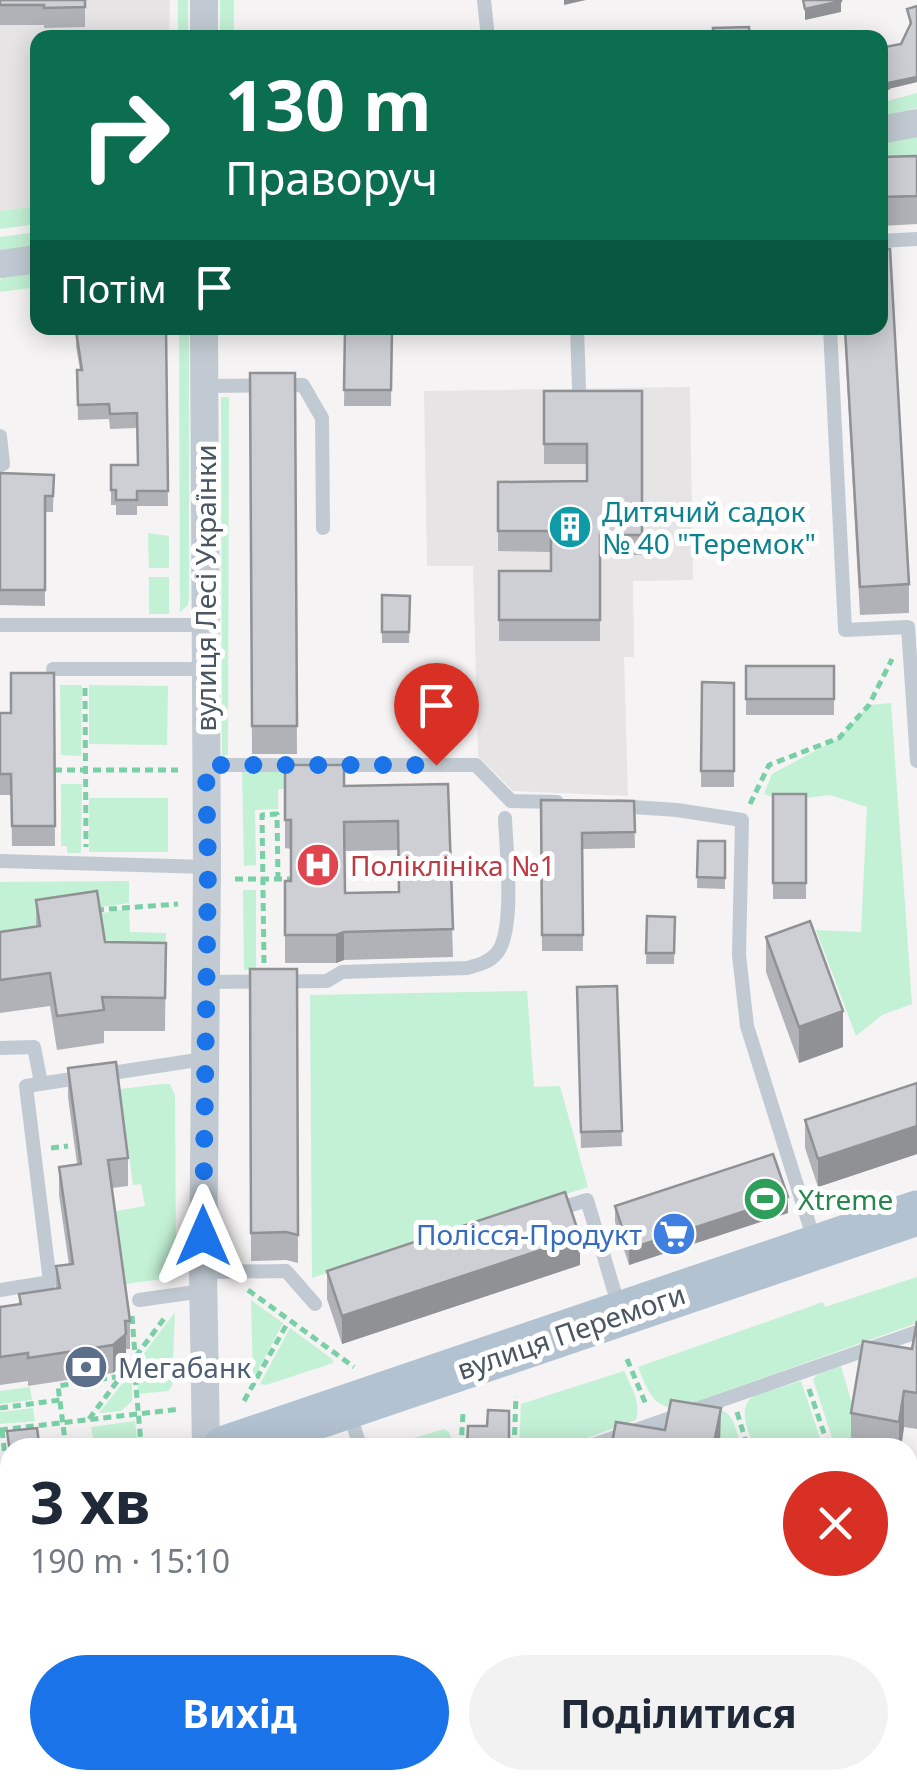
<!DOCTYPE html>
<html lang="uk">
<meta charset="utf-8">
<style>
:root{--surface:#fff;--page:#f2f2f3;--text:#1f2937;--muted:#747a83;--accent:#1a73e8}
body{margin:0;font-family:"Noto Sans",sans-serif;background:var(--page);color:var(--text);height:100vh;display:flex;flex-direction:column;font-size:38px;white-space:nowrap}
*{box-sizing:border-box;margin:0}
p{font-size:32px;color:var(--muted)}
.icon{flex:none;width:55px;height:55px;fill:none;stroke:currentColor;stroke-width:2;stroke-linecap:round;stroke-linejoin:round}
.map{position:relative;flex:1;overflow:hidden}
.drawer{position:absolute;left:0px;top:1438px;width:918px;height:352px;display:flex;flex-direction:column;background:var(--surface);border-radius:30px 30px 0 0;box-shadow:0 5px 25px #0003}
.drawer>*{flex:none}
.banner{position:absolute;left:30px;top:30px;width:858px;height:305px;border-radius:20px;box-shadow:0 5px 25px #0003;background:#0b6e4f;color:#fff;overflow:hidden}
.pin{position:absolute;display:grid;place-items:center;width:85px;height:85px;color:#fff;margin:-102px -42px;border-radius:50% 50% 50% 0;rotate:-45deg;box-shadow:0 0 10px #0007}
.pin .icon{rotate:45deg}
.me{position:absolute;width:110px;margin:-55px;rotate:0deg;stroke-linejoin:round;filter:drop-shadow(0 0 8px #0008)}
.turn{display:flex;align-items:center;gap:35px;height:210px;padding:0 30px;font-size:45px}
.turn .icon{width:130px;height:130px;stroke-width:2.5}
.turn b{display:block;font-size:70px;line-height:85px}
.then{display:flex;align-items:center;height:95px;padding:0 30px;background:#0003;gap:20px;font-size:38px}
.round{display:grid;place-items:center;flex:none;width:105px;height:105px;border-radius:52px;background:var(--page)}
.head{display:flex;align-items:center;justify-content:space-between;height:170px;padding:0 30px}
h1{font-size:60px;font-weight:700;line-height:75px}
.primary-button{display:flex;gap:20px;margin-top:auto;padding:20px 30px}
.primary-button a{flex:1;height:115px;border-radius:60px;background:var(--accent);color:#fff;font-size:40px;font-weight:700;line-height:115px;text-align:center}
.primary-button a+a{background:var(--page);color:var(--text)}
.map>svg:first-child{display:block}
.education{fill:#e6e4e5}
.green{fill:#c3f1d5}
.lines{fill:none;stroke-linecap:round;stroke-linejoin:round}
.path{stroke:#7ad0a6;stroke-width:5;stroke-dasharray:8 5;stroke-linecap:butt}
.lane{stroke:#c1cad2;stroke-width:14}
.street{stroke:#c1cad2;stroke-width:28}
.primary{stroke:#b3c2d1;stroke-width:45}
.wall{fill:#b0b2b7;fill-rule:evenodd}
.shaded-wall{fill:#909195}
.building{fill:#cdcfd5;stroke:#909195;stroke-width:2.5;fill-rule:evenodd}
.route{stroke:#1a73e8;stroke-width:18;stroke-dasharray:0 32.4}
.labels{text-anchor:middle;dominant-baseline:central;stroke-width:10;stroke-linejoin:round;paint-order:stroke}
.culture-label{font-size:28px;fill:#0d838f;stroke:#fff;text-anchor:start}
.street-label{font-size:28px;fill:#4a5661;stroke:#fff}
.health-label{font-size:28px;fill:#be3a42;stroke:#fff;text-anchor:start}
.leisure-label{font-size:28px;fill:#27864d;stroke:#fff;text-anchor:start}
.shop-label{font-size:28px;fill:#366cbe;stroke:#fff;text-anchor:end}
.service-label{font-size:28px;fill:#4e5e75;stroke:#fff;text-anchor:start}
</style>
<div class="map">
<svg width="917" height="1789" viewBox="0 0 917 1789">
<rect width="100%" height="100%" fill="#f5f3f3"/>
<g class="education">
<polygon points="0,0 170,0 169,37 38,38 37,206 0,211"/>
<polygon points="690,387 693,580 633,581 634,657 624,657 628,796 513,791 478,756 473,566 427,566 424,391"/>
<polygon points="908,1745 917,1748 917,1789 526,1789 525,1780 908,1780"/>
</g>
<g class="green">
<rect x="178" y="0" width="10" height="37"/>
<rect x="220" y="0" width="14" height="37"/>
<polygon points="917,93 917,108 880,117 880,103"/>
<polygon points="917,136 917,157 880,164 880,144"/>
<polygon points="37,206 37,224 0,229 0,211"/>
<polygon points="37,232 37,245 0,251 0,237"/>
<polygon points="37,272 37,287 0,292 0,280 3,277"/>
<polygon points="179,328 189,328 189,598 188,605 180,612"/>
<polygon points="221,397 229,397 228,755 222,756"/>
<polygon points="148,533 169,536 169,568 149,568"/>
<rect x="149" y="577" width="20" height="37"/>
<polygon points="60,685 82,685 81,756 61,755"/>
<polygon points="89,685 168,686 167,745 89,744"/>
<polygon points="891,703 912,1004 882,1015 856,1036 816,930 861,932 867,807 830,795 781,801 764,794 772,774 839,738 869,705"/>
<polygon points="327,770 327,788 278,789 278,809 255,810 256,865 244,866 242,771"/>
<polygon points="61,784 82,784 81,853 67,853 67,846 61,846"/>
<rect x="89" y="798" width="79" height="54"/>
<polygon points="129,881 129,903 81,910 48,919 27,929 0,932 0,882"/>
<polygon points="243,890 256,890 256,970 244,970"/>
<polygon points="129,909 130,932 166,933 165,973 49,925 81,916"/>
<polygon points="527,991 534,1087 560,1086 588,1187 312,1278 310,995"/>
<polygon points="162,1084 170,1084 175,1095 176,1277 126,1284 116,1211 145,1206 141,1184 133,1185 120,1089"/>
<path d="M917,1277V1323L679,1408C652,1409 647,1388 638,1367L823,1302L825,1307Z"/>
<polygon points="251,1300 283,1323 253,1380"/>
<polygon points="175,1312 172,1386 168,1391 138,1394 137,1363"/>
<polygon points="290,1328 332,1359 333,1363 266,1385 260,1384"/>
<polygon points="841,1366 856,1418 852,1441 835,1447 813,1379 818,1374"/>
<polygon points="132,1371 132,1401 121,1411 99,1413"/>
<path d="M624,1371C631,1387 642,1403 636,1420L562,1447L519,1448L521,1404Z"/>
<path d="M801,1381L823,1447H754C748,1430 737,1409 753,1396Z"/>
<polygon points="30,1387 32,1400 0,1404 0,1391"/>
<polygon points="33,1408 35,1421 0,1424 0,1412"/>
<path d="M716,1409C735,1411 736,1431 741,1447H720V1443L666,1447L661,1428Z"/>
<polygon points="135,1421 137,1439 94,1444 91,1427"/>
<polygon points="444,1429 449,1432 454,1447 384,1447"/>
<polygon points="9,1667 10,1728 2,1747 0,1746 0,1668"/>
<polygon points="275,1780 321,1780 320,1789 276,1789"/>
</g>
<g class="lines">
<g class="path">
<polyline points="85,688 86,847"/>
<polyline points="54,770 178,770"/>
<polyline points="750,804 769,765 839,738 869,705 892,659"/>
<polyline points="235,879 291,879"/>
<polyline points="96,910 178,904"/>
<polyline points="264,963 262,815 277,814 278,879"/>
<polyline points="51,1148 68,1146"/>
<polyline points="248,1290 354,1367"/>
<polyline points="132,1316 135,1355"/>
<polyline points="627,1359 647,1407"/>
<polyline points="134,1364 141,1444"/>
<polyline points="809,1389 829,1448"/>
<polyline points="244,1401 288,1322"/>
<polyline points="0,1408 60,1400"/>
<polyline points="737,1412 748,1448"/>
<polyline points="89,1419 166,1316"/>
<polyline points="0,1430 180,1409"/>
<polyline points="2,1430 5,1456"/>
<polyline points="66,1448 58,1386 122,1376"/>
<polyline points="461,1448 463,1413"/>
<polyline points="514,1448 516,1396"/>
<polyline points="646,1789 647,1780"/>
<polyline points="782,1789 784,1780"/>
</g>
<g class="lane">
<polyline points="484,0 488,38"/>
<polyline points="880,241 917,239"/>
<polyline points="577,328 579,388"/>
<polyline points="830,328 845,630 908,627 917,761"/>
<polyline points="205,386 303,385 322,418 323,528"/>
<polyline points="0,436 3,464 0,465"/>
<polyline points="0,625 205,625"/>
<polyline points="53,669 206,669"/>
<polyline points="206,765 476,765 511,801 557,802"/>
<polyline points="618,806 677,810 742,820 739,955 747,1026 815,1243"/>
<polyline points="0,861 207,867"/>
<path d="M206,982L327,981L342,972L467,968C478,965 488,963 496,954C516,933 506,848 505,818"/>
<polyline points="0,1048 34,1047 41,1083"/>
<polyline points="552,1211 587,1200 619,1307"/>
<polyline points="203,1272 286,1271 315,1304"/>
<polyline points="0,1290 50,1282 26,1086 204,1059"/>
<polyline points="139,1300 203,1291"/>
<polyline points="352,1422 361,1448"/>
<polyline points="584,1448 917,1332"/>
<polyline points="908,1479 917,1477"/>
<polyline points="81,1780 82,1789"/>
<polyline points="353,1789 355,1780"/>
<polyline points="460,1789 461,1780"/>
</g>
<g class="street">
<polyline points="204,0 204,38"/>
<polyline points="880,130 917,123"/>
<polyline points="0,264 38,259"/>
<polyline points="204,328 207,867 203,1272 206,1448"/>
<polyline points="249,1780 250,1789"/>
</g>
<g class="primary">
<polyline points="225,1448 917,1213"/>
<polyline points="0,1491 10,1489"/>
</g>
</g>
<g class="wall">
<polygon points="0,0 85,0 85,27 44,28 44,25 0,25"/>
<polygon points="917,6 917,82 888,89 888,95 880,96 880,48 901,44 910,25 907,9"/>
<polygon points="917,156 917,224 881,226 880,157"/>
<polygon points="77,328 166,328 168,506 137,506 137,515 116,515 116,505 111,505 111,465 137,465 137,428 110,429 109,419 78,420 77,370 80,370 76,346"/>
<polygon points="844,328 880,328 909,584 909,613 860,615"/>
<polygon points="345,329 392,329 391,406 344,406"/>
<polygon points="250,373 295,373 297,754 252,754"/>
<polygon points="544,391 642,391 642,555 600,555 600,641 499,641 499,571 551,571 551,552 498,551 498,482 587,481 587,464 544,464"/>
<polygon points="0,473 54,475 53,512 45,512 45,606 0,605"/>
<polygon points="382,595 410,596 409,643 382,643"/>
<rect x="746" y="666" width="88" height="49"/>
<polygon points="54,673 55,846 12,846 11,795 0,795 0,713 11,713"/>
<polygon points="702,682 734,683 734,787 701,787"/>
<path d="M285,765L344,786L448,784L453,957L344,960L336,963H285V881H291V849L285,848ZM398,850L399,892L345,893L344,851Z"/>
<rect x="773" y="794" width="33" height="105"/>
<polygon points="541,800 634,801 635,848 582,849 583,951 542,951"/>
<polygon points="698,841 725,841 725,889 697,888"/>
<polygon points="36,900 105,942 166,943 165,1031 104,1031 104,1043 57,1050 50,1006 0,1013 0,932 36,927"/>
<polygon points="647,916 675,917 674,964 646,964"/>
<polygon points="766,937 843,1047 799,1063 766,972"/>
<polygon points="250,969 297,969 298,1263 286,1260 251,1261"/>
<polygon points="617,986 622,1146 581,1148 577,987"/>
<polygon points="68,1068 128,1158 128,1186 112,1188 130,1321 130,1349 126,1349 126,1362 113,1373 28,1386 28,1381 0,1385 0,1307 19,1305 19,1294 56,1288 56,1266 69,1265 59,1195 59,1167 77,1164 68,1097"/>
<polygon points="917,1083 917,1154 818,1187 805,1148 805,1120"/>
<polygon points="615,1206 788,1213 629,1265 615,1222"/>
<polygon points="580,1265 342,1344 327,1299 327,1271"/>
<polygon points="917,1321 917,1429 904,1427 901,1448 851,1448 851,1413 912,1349"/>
<polygon points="10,1557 10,1652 0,1653 0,1558"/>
<polygon points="908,1634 917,1636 917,1716 908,1714"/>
<polygon points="116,1780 176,1780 176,1789 117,1789"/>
<polygon points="484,1780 511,1780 510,1786 484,1782"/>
<polygon points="655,1780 774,1780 772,1789 654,1789"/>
</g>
<g class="shaded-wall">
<polygon points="564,0 586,0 564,5"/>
<polygon points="841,1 841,12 805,20 805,9"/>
<polygon points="917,77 917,82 888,89 888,83"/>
<polygon points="344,932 344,960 336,963 336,935"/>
<polygon points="843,1011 843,1047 799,1063 799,1027"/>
<polygon points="917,1126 917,1154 818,1187 818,1159"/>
<polygon points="788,1197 788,1213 629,1265 629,1249"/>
<polygon points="580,1237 580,1265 342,1344 342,1316"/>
<polygon points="126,1334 126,1362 113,1373 113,1345"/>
<polygon points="904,1391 904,1427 901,1448 899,1448 899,1422"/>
<polygon points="721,1408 720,1448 713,1448"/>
<polygon points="420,1780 425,1780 424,1789 419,1789"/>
</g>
<g class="building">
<polygon points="0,0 85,0 85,7 44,8 44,5 0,5"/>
<polygon points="803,0 841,0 841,1 805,9"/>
<polygon points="917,6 917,77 888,83 888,89 880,90 880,48 901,44 911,23 907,9"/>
<polygon points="749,27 750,38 713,38 713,28"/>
<polygon points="917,156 917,196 881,197 880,157"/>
<polygon points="880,249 890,249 909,584 860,587 845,328 880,328"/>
<polygon points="79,328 166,328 168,491 137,491 137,500 116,500 116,490 111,490 111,465 138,465 137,413 110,414 109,404 78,405 77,370 82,370 76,331 79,330"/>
<polygon points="345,329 392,329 391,390 344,390"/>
<polygon points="250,373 295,373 297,726 252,726"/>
<polygon points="544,391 642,391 642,535 600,535 600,620 499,620 499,571 551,571 551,531 498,531 498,482 587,481 587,444 544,444"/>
<polygon points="0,473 54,475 53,496 45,496 45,590 0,590"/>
<polygon points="382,595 410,596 409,632 382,632"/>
<rect x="746" y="666" width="88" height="33"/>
<polygon points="11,673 54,673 55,826 12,826 11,774 0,774 0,713 11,713"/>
<polygon points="702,682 734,683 734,771 701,771"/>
<path d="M285,765H344V786L448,784L453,929L344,932L336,935H285V881H291V820H285ZM398,821L399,892L345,893L344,822Z"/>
<rect x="773" y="794" width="33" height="89"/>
<polygon points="541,800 634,801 635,832 582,833 583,935 542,935"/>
<polygon points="698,841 725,841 725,878 697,877"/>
<polygon points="97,891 105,942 166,943 165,998 102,997 104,1010 57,1016 50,973 0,980 0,932 40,926 36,900"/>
<polygon points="647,916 675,917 674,953 646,953"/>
<polygon points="810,921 843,1011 799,1027 766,937"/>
<polygon points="250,969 297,969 298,1235 286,1232 251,1233"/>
<polygon points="617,986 622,1131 581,1132 577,987"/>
<polygon points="116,1062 128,1158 108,1160 130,1321 125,1321 126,1334 113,1345 28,1358 28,1353 0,1357 0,1307 21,1304 19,1294 60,1288 56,1266 73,1264 59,1167 81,1164 68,1068"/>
<polygon points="917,1083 917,1126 818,1159 805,1120"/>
<polygon points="773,1154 788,1197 629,1249 615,1206"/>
<polygon points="565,1192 580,1237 342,1316 327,1271"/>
<polygon points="917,1321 917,1393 904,1391 899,1422 851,1413 863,1341 912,1349"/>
<polygon points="671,1400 721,1408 713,1448 611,1448 616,1422 665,1430"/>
<polygon points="488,1410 509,1411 509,1443 498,1448 467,1448 468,1426 487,1426"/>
<polygon points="37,1428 39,1443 32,1448 10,1448 10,1452 7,1431"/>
<polygon points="10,1557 10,1620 0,1622 0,1558"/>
<polygon points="908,1634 917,1636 917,1710 908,1708"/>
<polygon points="41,1780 66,1780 66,1789 42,1789"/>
<polygon points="370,1780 420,1780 419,1789 369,1789"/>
<polygon points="655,1780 722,1780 720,1789 654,1789"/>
<polygon points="738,1780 770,1780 769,1786"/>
</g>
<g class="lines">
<polyline class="route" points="203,1236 208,868 206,765 436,765"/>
</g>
<defs>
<g id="building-disc" transform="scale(2.25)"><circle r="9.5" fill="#0f9aa8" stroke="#fff"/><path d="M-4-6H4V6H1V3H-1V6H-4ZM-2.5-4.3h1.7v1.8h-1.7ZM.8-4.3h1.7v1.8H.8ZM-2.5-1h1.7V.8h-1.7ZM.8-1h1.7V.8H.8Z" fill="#fff"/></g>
<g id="hospital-disc" transform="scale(2.25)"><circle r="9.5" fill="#e0444e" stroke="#fff"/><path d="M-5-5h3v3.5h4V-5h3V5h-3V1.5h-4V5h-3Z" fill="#fff"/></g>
<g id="stadium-disc" transform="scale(2.25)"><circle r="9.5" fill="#2e9e5b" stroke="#fff"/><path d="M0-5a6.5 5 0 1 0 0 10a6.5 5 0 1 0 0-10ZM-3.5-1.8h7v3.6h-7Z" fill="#fff"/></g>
<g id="supermarket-disc" transform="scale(2.25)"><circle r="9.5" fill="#3f7fe0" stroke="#fff"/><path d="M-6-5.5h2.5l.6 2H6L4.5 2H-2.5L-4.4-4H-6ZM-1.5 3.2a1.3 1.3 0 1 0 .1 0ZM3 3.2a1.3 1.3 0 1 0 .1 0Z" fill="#fff"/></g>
<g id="bank-disc" transform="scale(2.25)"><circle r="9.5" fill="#5c6f8a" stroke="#fff"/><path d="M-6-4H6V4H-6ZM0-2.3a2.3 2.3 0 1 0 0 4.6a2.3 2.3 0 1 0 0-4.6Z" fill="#fff"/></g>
</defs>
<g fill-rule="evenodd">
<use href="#building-disc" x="570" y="527"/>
<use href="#hospital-disc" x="318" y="865"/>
<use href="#stadium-disc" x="765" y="1199"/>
<use href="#supermarket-disc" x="674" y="1234"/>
<use href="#bank-disc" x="86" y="1367"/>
</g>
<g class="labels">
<g class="culture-label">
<text x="602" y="511">Дитячий садок<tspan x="602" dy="32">№ 40 "Теремок"</tspan></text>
</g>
<g class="street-label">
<text transform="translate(205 588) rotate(-90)">вулиця Лесі Українки</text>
<text transform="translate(571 1331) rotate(-19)">вулиця Перемоги</text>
</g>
<g class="health-label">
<text x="350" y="865">Поліклініка №1</text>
</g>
<g class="leisure-label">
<text x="798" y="1199">Xtreme</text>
</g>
<g class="shop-label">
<text x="642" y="1234">Полісся-Продукт</text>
</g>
<g class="service-label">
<text x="118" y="1367">Мегабанк</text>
</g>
</g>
</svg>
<div class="pin" style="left:436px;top:765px;background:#d93025"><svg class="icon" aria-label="arrive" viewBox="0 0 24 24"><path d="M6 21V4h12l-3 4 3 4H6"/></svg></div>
<svg class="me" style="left:203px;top:1236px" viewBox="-20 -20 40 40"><path d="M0-17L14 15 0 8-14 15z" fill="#1a73e8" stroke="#fff" stroke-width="4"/></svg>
<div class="banner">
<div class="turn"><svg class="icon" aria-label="right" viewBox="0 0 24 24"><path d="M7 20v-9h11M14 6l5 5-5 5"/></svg><div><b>130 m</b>Праворуч</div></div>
<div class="then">Потім<svg class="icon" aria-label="arrive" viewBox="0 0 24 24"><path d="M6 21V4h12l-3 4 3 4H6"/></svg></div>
</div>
<section class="drawer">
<div class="head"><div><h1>3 хв</h1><p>190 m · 15:10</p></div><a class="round" style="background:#d93025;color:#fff"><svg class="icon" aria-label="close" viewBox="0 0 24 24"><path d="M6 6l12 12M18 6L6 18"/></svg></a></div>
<div class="primary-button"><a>Вихід</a><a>Поділитися</a></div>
</section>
</div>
